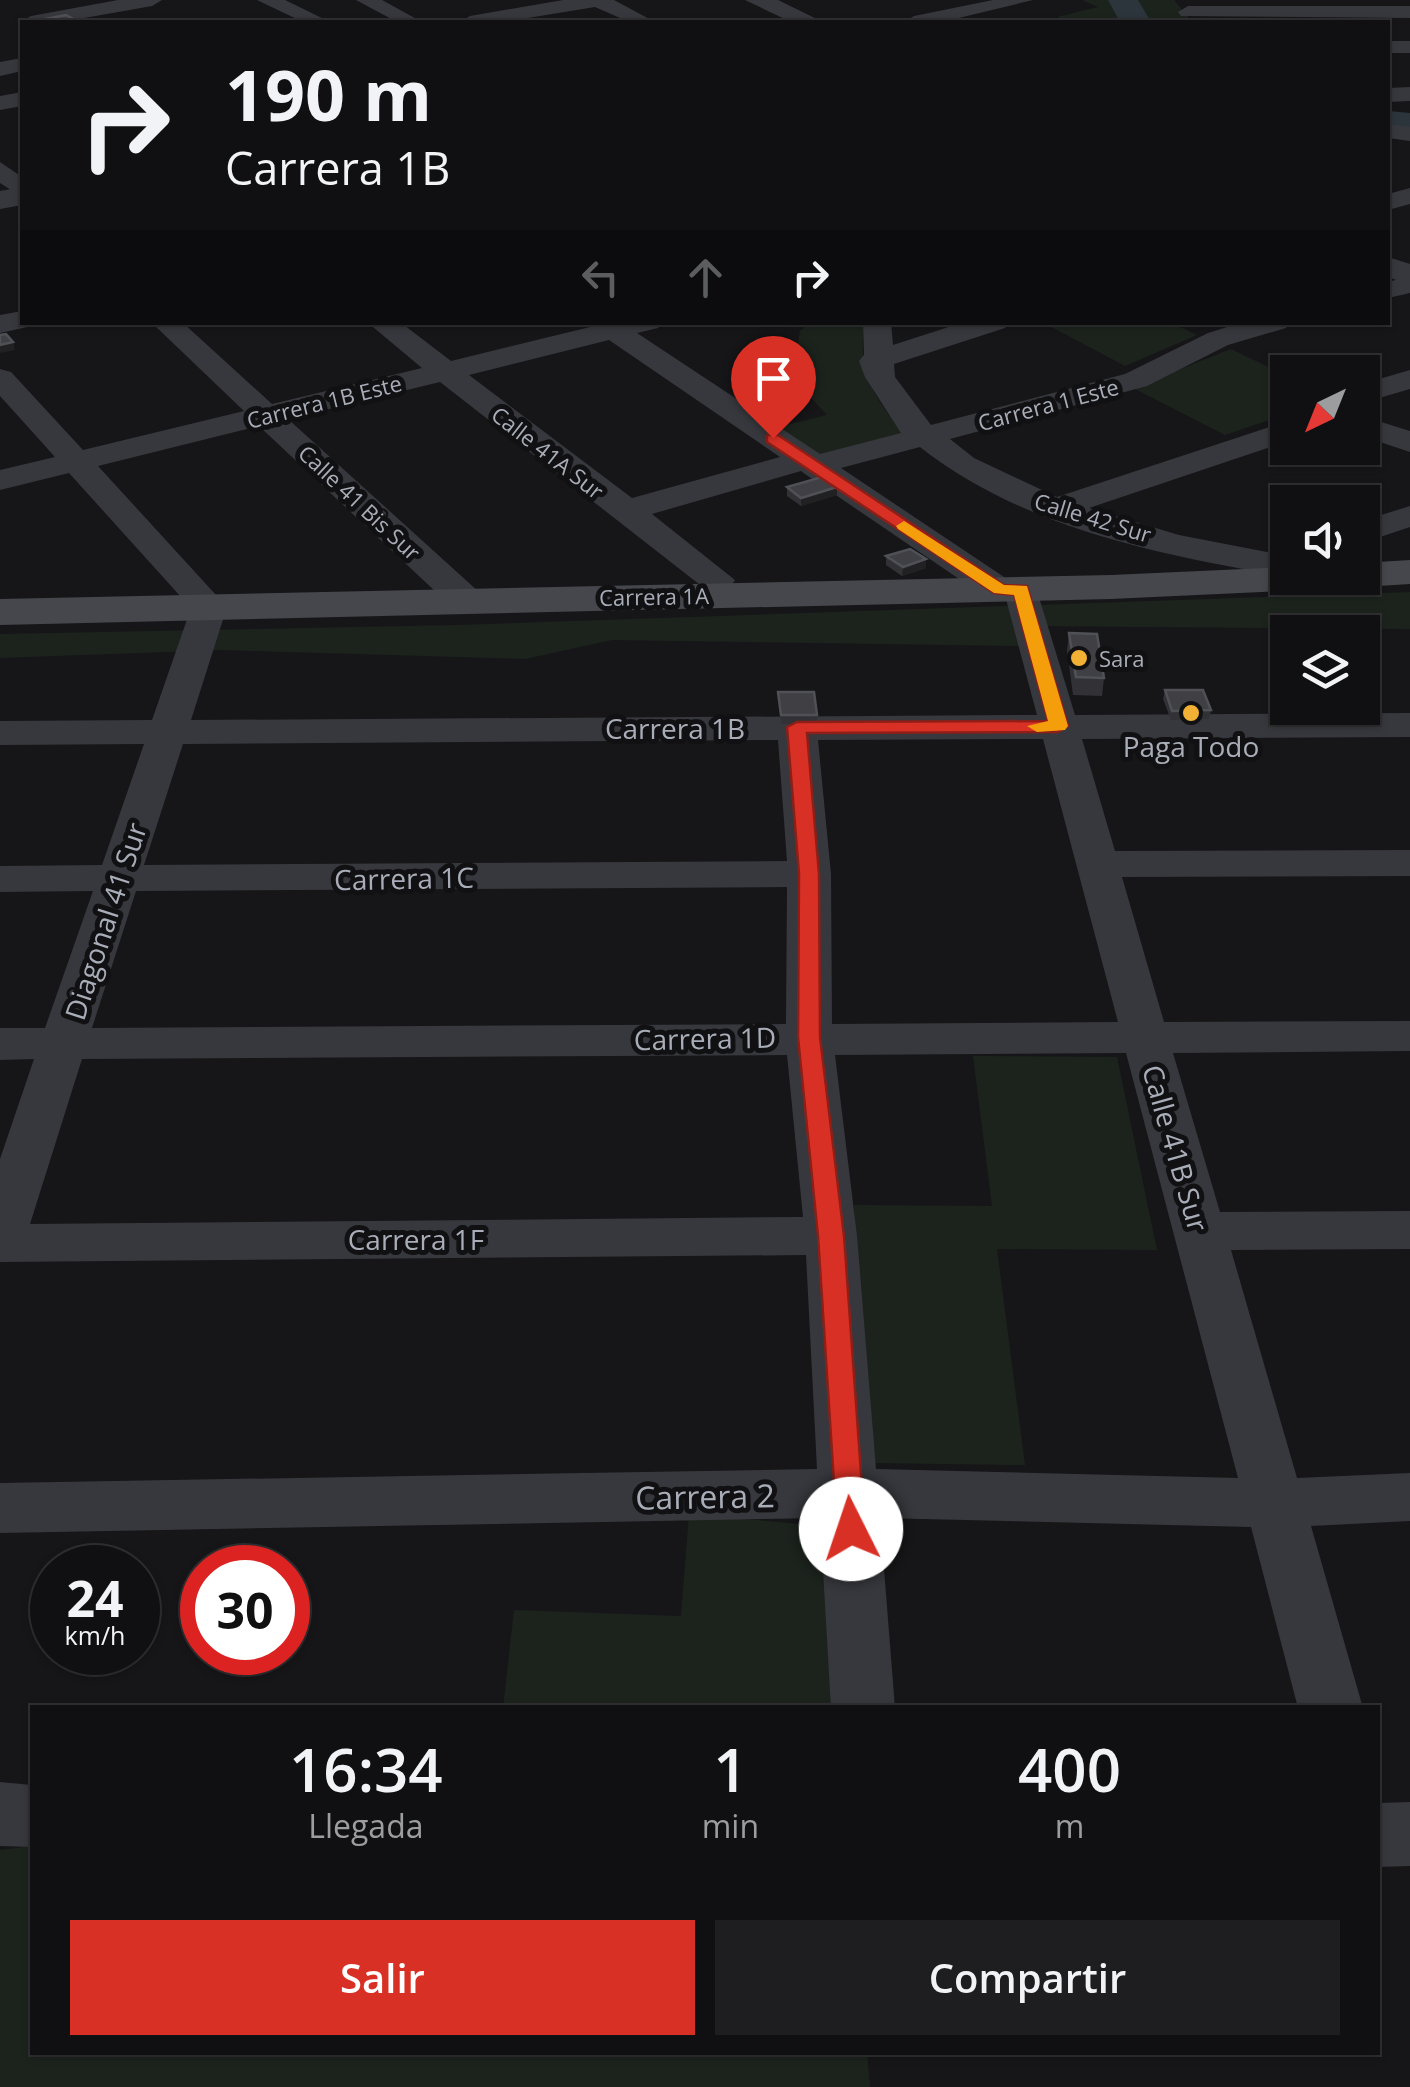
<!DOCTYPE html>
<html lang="es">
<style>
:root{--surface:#101012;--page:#1e1e20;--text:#f1f3f6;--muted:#9c9d9f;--line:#303032;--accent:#d93025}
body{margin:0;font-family:"Open Sans",sans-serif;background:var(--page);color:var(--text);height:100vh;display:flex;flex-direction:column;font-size:38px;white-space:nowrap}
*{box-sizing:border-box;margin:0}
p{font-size:32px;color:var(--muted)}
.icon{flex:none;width:55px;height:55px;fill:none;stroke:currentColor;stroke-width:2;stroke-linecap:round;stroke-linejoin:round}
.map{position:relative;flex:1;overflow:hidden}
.sheet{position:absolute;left:30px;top:1705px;width:1350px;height:350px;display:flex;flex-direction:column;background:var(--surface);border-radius:0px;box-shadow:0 2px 8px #0004,0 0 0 2px var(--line)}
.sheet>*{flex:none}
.hud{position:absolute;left:20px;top:20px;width:1370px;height:305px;border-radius:0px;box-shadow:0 2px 8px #0004,0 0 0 2px var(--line);background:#101012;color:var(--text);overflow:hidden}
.needle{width:65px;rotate:223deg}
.buttons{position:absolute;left:1270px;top:355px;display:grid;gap:20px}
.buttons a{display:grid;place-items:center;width:110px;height:110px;border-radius:0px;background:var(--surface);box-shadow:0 2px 8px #0004,0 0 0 2px var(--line);font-size:50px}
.speed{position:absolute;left:30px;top:1545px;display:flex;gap:20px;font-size:50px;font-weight:700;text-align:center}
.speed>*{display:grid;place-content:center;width:130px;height:130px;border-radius:50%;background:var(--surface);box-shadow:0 2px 8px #0004,0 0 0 2px var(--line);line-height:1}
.speed small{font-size:25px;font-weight:400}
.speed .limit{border:15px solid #d22;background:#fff;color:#111}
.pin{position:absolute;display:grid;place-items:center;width:85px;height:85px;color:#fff;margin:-102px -42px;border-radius:50% 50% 50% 0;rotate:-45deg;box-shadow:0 0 10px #0007}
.pin .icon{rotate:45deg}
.me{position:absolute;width:110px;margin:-55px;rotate:356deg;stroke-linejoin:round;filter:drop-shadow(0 0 8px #0008)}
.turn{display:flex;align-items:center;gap:35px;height:210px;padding:0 40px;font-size:45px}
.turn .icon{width:130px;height:130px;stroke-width:2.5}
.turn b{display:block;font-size:70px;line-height:85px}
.lanes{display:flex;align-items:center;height:95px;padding:0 40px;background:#0003;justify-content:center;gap:50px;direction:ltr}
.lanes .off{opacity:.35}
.eta{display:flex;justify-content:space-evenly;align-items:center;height:170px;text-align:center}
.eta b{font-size:60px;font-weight:600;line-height:70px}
.action{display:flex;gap:20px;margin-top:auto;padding:20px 40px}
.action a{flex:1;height:115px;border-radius:0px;background:var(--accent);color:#fff;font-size:40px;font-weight:600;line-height:115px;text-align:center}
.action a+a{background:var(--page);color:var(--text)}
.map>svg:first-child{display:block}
.green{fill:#1c231d}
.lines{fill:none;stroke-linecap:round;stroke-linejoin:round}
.river{fill:#2c353c;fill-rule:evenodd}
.minor{fill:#37383d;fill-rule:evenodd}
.tertiary{fill:#37383d;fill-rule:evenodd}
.secondary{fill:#45474d;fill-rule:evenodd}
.wall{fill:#323236}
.shaded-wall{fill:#212124}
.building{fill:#3f3f44;stroke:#4f5156;stroke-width:2.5}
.route{fill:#d93025;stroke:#8d1f18;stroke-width:2.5}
.slow{fill:#f59e0b}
.poi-dot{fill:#f2b134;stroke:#111113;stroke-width:4}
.labels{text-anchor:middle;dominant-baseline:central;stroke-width:10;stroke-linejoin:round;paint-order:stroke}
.far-street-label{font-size:22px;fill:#a8adb8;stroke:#111113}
.far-poi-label{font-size:22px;fill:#a8adb8;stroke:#111113;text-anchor:start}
.street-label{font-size:28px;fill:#a8adb8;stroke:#111113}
.poi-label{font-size:28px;fill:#a8adb8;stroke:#111113}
.near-street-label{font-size:32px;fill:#a8adb8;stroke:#111113}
</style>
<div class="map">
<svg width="1410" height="2087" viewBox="0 0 1410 2087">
<rect width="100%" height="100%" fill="#161618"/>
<g class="green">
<polygon points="1082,0 1174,0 1192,22 1073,22 1057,17 1098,7"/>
<path d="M809,323H864C858,378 873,394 906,437L819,459L774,428L827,415L792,377L800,331Z"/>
<polygon points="1044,323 1172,323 1197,335 1125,366"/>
<polygon points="1231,349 1287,376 1287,414 1225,435 1133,388"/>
<polygon points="1410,592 1410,629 1024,626 1026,646 612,640 525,659 222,650 0,658 0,634 458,625"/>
<polygon points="973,1056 1117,1057 1157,1250 997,1249 1025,1465 870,1463 854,1205 992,1206"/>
<polygon points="689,1514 823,1526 838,1707 503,1708 514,1610 681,1616"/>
<polygon points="32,1846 32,2052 867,2052 870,2087 0,2087 0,1850"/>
</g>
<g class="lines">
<g class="river">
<polygon points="1108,0 1138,0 1151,22 1120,22"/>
<polygon points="1388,111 1410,113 1410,135 1388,133"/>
</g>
<g class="minor">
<polygon points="118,0 162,0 152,6 62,22 21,22 31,16"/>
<polygon points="257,0 285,0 330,22 303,22"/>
<polygon points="356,0 382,0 422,22 397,22"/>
<polygon points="563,0 614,0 655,22 629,22 595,7 503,22 460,22 470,16"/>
<polygon points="993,0 1033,0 942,22 904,22 914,16"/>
<polygon points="1188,6 1410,6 1410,18 1181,16 1178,12"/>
<rect x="1388" y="41" width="22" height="12"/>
<polygon points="22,58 22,71 0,76 0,62"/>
<polygon points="1410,87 1410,101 1388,102 1388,88"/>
<polygon points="22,92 22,106 0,110 0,96"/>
<polygon points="1388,124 1410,127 1410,141 1388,138"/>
<polygon points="0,162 22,177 22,197 0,183"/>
<polygon points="1410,188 1410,204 1388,210 1388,194"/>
<polygon points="1410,276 1410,293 1388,298 1388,282"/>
<polygon points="22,311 22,322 35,322 32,326 0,333 0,315"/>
<path d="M151,322H182L272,404L422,368L367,322H400L451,361L590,327L587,322H662L658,328L637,333L820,454L901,433L865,377L859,361L864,355L863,322H891L893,345L964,322H1009L1005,328L894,364L895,377L931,425L1125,374L1208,333L1243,322H1290L1286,328L1228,345L1147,386L950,439L974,458L1057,497L1288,421V441L1089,508L1179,535L1288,556V577C1160,555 1023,528 920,447L841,468L1010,581H1034L1075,715L1410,713V737L1082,739L1115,851L1410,850V876L1122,877L1164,1022L1410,1021V1051L1173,1053L1220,1212L1410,1211V1249L1231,1250L1297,1478L1410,1473V1521L1311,1526L1363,1708H1298L1251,1527L880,1518L895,1708H831L820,1518L0,1533V1483L817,1469L806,1255L0,1262V1159L34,1059L0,1060V1028H45L93,891L0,892V866L102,865L144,744L0,745V721L152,720L191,608L69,473L0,490V470L55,457L0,396V369L11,372L83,450L244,411ZM609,340L780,457L632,498L469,375ZM440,382L704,588H730L735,580L652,514L801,471L805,474L987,598L1006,599L1037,715L191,720L227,607L98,466L259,426L453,608H479L484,600L479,592L288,419ZM1043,739L1118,1022L832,1024L831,874L818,740ZM778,740L787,861L144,865L183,744ZM787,887L786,1024L92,1028L136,891ZM1126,1053L1238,1478L876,1469L857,1236L835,1055ZM787,1055L803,1217L30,1224L82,1059Z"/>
<polygon points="1410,370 1410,389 1362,403 1362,384"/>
<polygon points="1362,416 1410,431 1410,452 1362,436"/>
<polygon points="1410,506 1410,527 1362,543 1362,521"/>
<polygon points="0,1782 32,1785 32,1847 0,1846"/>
<polygon points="1410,1802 1410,1866 1378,1867 1378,1803"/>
</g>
<g class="tertiary">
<polygon points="745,0 778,0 823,22 791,22"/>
<polygon points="22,187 22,205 0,209 0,191"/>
<polygon points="1388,257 1410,264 1410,285 1388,277"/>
</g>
<g class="secondary">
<polygon points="1410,560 1410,584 1362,587 1343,578 1362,578 1362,563"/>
<polygon points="1288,567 1288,578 1327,578 1321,587 1307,590 1111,599 0,625 0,599 1111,575"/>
</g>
</g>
<g class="wall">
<polygon points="787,487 837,487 837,495 801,506 787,496"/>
<polygon points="886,556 926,568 902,576 886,565"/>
<polygon points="1069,633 1104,678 1102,696 1073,695 1067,650"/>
<polygon points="1165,690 1211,710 1209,719 1171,720 1163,699"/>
<polygon points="778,692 817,715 817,724 781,724"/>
</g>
<g class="shaded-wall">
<polygon points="13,342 15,350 0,353 0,345"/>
<polygon points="837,487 837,495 801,506 801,498"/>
<polygon points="926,559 926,568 902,576 903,567"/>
</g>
<g class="building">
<polygon points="66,15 77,21 51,22 45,19"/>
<polygon points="6,334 13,342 0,345 0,335"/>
<polygon points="822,477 837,487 801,498 787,487"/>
<polygon points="910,549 926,559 903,567 886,556"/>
<polygon points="1069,633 1097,634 1104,678 1076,677"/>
<polygon points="1165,690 1203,690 1211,710 1172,711"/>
<polygon points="778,692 814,692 817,715 781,715"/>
</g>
<polygon class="route" points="767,435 778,435 1004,585 1027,586 1068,726 1058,732 807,733 819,874 820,1037 844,1236 865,1529 861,1537 851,1541 841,1537 837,1529 818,1236 798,1037 799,874 787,727 797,722 1048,721 1014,595 994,593 767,442"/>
<polygon class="slow" points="904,521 1004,585 1027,586 1068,726 1065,730 1037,732 1027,726 1048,721 1014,595 994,593 898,529 896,526"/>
<g class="poi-dot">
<circle cx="1079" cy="658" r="10"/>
<circle cx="1191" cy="713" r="10"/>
</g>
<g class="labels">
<g class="far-street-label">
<text transform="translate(324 401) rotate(-14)">Carrera 1B Este</text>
<text transform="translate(1048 404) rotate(-15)">Carrera 1 Este</text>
<text transform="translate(548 452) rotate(38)">Calle 41A Sur</text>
<text transform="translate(360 502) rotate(43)">Calle 41 Bis Sur</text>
<text transform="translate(1093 517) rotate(17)">Calle 42 Sur</text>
<text transform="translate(654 596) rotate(-1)">Carrera 1A</text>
</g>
<g class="far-poi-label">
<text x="1099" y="658">Sara</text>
</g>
<g class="street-label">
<text x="675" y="728">Carrera 1B</text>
<text transform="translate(404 878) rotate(-1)">Carrera 1C</text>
<text transform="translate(105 921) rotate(-72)">Diagonal 41 Sur</text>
<text transform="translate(705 1038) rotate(-1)">Carrera 1D</text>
<text transform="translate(1176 1148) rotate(74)">Calle 41B Sur</text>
<text x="416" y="1239">Carrera 1F</text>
</g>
<g class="poi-label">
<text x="1191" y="746">Paga Todo</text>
</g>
<g class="near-street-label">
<text transform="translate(705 1496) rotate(-1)">Carrera 2</text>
</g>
</g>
</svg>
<div class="buttons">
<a><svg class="needle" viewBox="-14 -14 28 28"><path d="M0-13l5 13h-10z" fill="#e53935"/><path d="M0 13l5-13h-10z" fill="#9c9d9f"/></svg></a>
<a><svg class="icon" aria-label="sound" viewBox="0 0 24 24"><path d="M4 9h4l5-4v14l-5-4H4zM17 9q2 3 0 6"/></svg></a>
<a><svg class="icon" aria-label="layers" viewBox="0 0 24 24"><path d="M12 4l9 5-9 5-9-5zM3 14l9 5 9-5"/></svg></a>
</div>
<div class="speed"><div>24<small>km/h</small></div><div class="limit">30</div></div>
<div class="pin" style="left:773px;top:438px;background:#d93025"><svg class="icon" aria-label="arrive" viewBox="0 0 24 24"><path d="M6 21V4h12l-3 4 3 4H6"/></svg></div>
<svg class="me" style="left:851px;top:1529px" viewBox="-20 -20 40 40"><circle r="19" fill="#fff"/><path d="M0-13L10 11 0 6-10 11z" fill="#d93025"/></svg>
<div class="hud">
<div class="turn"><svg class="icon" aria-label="right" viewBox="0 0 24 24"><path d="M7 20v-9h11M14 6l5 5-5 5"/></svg><div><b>190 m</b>Carrera 1B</div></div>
<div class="lanes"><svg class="icon off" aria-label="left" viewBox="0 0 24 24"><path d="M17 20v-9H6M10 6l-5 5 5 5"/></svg><svg class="icon off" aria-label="ahead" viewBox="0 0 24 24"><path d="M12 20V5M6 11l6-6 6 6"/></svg><svg class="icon" aria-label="right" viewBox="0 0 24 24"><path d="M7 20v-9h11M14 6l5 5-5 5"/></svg></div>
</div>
<section class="sheet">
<div class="eta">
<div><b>16:34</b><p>Llegada</p></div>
<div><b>1</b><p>min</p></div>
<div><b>400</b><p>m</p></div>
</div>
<div class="action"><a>Salir</a><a>Compartir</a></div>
</section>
</div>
